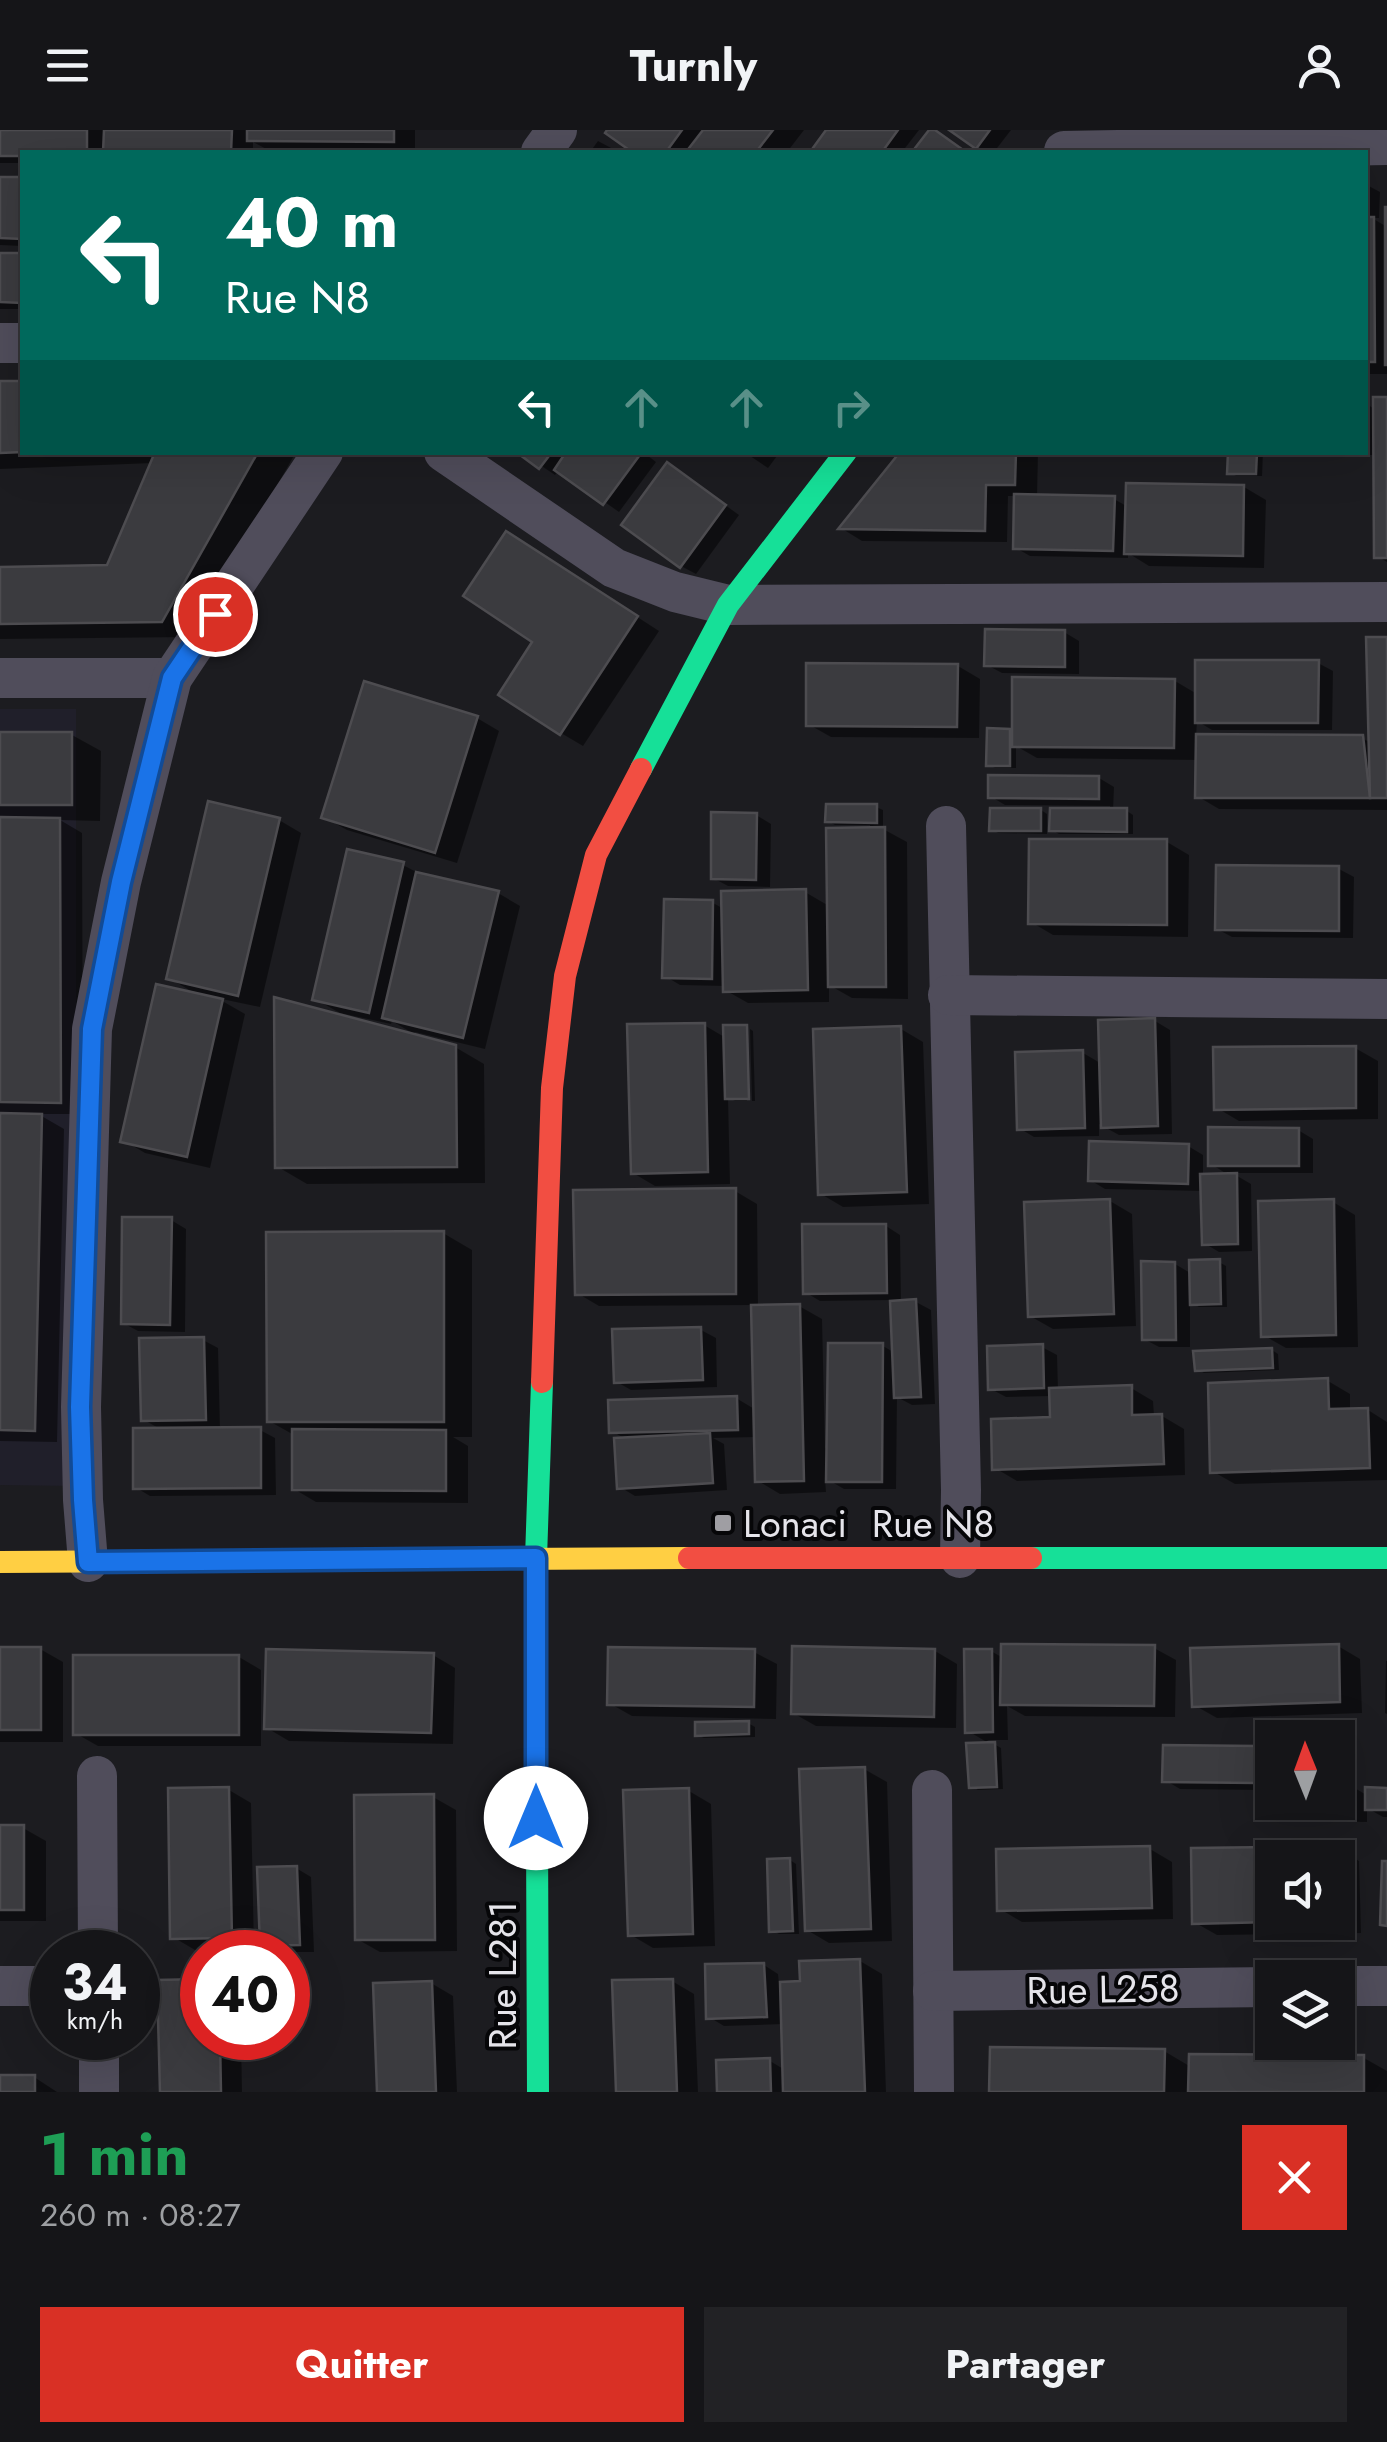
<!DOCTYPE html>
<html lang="fr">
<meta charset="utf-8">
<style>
:root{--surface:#151518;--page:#222225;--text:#f1f3f6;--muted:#9d9fa2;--line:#343437;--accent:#d93025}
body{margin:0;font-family:Jost,sans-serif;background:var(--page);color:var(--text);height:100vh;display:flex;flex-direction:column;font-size:38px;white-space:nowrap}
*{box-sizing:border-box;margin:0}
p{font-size:32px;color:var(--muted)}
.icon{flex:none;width:55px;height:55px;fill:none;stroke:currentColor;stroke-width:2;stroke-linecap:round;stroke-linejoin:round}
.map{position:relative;height:1962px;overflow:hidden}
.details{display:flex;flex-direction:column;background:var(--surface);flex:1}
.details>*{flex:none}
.guide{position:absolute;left:20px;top:20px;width:1348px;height:305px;border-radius:0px;box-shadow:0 10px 40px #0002,0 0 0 2px var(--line);background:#00695c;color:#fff;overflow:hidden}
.needle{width:65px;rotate:359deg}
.buttons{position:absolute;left:1255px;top:1590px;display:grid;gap:20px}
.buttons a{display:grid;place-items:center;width:100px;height:100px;border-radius:0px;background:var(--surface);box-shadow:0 10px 40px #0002,0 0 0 2px var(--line);font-size:50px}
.speed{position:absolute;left:30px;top:1800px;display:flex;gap:20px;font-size:50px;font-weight:700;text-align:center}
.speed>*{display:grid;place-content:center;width:130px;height:130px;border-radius:50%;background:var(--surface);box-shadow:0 10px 40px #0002,0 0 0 2px var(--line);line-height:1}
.speed small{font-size:25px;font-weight:400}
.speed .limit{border:15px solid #d22;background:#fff;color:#111}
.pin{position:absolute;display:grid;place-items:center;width:85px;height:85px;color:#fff;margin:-42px;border:5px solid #fff;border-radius:50%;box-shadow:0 2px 10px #0007}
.me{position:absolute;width:110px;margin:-55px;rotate:0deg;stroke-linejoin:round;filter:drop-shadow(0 0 8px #0008)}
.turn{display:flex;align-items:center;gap:35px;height:210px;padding:0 40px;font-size:45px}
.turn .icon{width:130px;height:130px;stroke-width:2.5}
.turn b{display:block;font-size:70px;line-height:85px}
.lanes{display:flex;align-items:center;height:95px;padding:0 40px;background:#0003;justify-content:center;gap:50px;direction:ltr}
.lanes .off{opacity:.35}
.round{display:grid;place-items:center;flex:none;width:105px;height:105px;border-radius:0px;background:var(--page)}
.head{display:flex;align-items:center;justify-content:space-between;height:170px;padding:0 40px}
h1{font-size:60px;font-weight:700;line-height:75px;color:#1e9e55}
.action{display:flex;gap:20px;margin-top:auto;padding:20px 40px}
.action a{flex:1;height:115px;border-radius:0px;background:var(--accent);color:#fff;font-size:40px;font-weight:700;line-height:115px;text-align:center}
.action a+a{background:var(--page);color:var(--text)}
header{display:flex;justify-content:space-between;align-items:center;height:130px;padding:0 40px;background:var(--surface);font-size:45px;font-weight:700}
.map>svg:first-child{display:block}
.built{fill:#201f2a}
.shadow{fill:#0007;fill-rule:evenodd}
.building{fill:#3b3b3f;stroke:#4d4c50;stroke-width:2.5}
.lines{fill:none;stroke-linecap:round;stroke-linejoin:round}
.street{stroke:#504d5b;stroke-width:40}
.fast{stroke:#16e098;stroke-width:22}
.slow{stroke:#ffcf43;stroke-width:22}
.jam{stroke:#f24e42;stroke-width:22}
.route-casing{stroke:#114b97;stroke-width:25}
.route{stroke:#1a73e8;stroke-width:18}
.poi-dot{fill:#9f9ea3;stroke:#060608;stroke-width:4}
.labels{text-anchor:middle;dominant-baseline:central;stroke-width:8;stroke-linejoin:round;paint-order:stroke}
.poi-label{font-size:38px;fill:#e5e4ea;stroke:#060608;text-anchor:start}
.street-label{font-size:38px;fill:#e5e4ea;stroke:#060608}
</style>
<header><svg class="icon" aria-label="menu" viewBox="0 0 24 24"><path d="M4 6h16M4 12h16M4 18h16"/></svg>Turnly<svg class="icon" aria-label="person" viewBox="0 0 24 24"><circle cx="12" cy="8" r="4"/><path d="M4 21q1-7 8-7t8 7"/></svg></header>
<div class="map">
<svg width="1387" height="1962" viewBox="0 0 1387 1962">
<rect width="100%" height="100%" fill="#1c1c20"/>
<polygon class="built" points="0,579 76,579 76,1356 0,1355"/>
<g class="shadow">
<polygon points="0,0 415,0 415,22 272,22 253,12 253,22 108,22 101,18 101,22 22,22 22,33 0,33"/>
<polygon points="610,0 701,0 704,2 706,0 804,0 787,22 636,22 608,2"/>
<polygon points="829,0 919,0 902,22 813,22"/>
<polygon points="953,0 1011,0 994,22 986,22"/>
<polygon points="598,11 613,19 618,22 590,22"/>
<polygon points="0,49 22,50 22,116 0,115"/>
<polygon points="1365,54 1380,62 1379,88 1372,88 1387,97 1387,244 1365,244"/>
<polygon points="0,125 22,126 22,179 0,179"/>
<polygon points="22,253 22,322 296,322 191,507 0,509 0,439 108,438 153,333 0,339 0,254"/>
<polygon points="1387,270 1387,432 1377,426 1376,325 1284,325 1280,322 1365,322 1365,273 1376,280"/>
<polygon points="521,322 643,322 656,332 619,382 559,340 555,345"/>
<polygon points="744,322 780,322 768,338"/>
<polygon points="904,322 1038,322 1037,367 1114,369 1128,377 1244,357 1266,370 1264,438 1149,436 1128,423 1128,428 1030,426 1016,418 1017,366 1008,366 1007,412 862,411 841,398"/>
<polygon points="1230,322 1263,322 1262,346 1236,346 1230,342"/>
<polygon points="682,344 739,385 696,444 681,436"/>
<polygon points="529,417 659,501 583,616 561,603 536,511"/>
<polygon points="1064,502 1079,511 1079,544 1002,543 987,535"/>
<polygon points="1387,509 1387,680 1219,679 1197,666 1198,630 1037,628 1016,616 1016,638 995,638 988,634 1009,601 1015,604 1175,551 1197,564 1318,533 1333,541 1332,600 1212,600 1197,591 1196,607 1362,608 1371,613"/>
<polygon points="958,536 980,549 979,608 831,607 808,594"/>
<polygon points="477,588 499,601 457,733 347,700 324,687"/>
<polygon points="0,604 72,605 101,621 100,691 60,690 82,703 83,984 38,984 64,999 57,1312 0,1311"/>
<polygon points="1099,648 1114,657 1113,681 1127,681 1133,685 1133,704 1059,704 1052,700 1110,681 1110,676 1005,675 990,666"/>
<polygon points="876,677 883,680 883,699 907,712 908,869 852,868 829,855 829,872 748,873 725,860 725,856 680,855 665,846 713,773 724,779 805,762 829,776 870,700 870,695 835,695 828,691"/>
<polygon points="1041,680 1047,684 1047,704 998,703 992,699"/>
<polygon points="756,685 771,694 770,757 728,756 713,748"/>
<polygon points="279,690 301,703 260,877 217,868 245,884 210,1038 145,1023 123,1010 196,864 169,848"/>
<polygon points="1167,712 1189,725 1188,807 1053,805 1031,792"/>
<polygon points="403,735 422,745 498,763 520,776 485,919 415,902 414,904 392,891 391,894 340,883 315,869"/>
<polygon points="1339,739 1354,747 1353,808 1232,807 1217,799"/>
<polygon points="1155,891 1170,900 1172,1004 1119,1005 1099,994 1099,1006 1034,1007 1019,998 1083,923 1102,934"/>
<polygon points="704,895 726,908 745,897 747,971 735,971 728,967 730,1054 655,1056 633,1043"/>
<polygon points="750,899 753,901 755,971 752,971"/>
<polygon points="901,899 923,912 929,1074 843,1077 821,1064"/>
<polygon points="455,917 484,934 485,1053 307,1054 278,1037"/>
<polygon points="1355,918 1378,931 1378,989 1239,991 1217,978"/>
<polygon points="1298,1000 1313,1009 1313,1043 1232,1043 1251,1054 1252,1121 1219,1122 1204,1113 1203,1061 1105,1059 1090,1050 1188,1016 1203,1025 1203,1046 1230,1046 1211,1034"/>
<polygon points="735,1061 757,1074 758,1177 799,1176 822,1189 825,1318 829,1318 883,1216 895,1223 892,1170 820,1171 805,1162 886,1096 900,1105 901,1173 916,1172 931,1180 935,1274 912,1275 897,1267 896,1359 844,1359 825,1348 826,1362 780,1364 758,1351 757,1307 713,1308 724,1314 727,1360 635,1366 620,1357 627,1310 612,1301 736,1268 756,1280 754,1175 599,1176 577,1163"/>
<polygon points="1110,1071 1132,1084 1136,1196 1053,1199 1030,1186"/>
<polygon points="1333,1072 1355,1085 1358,1217 1286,1218 1263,1205"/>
<polygon points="171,1090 186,1099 185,1202 138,1201 123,1193"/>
<polygon points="443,1103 472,1120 472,1307 453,1307 468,1316 468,1373 316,1372 294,1359 294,1305 269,1291"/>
<polygon points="1219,1132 1226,1136 1227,1177 1199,1177 1190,1172 1190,1217 1159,1217 1144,1209 1175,1134 1192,1144"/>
<polygon points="701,1200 716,1208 717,1257 631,1260 617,1252"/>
<polygon points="203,1210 218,1218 220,1300 260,1300 275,1308 276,1365 150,1366 135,1357 162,1300 144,1290"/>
<polygon points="1042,1217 1057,1225 1058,1260 1131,1258 1153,1271 1154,1286 1162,1286 1184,1299 1185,1345 1017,1351 995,1338 1053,1289 1052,1266 1006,1267 991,1259"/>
<polygon points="1272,1220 1278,1224 1279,1240 1204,1243 1197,1239"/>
<polygon points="1328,1251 1350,1264 1350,1281 1368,1280 1387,1292 1387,1350 1235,1354 1212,1341"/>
<polygon points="1338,1516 1360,1529 1362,1583 1217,1588 1194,1575"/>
<polygon points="1154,1518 1176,1530 1175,1587 1025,1586 1007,1576 1008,1610 987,1610 1001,1618 1003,1659 978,1660 971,1656 990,1614 968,1601 991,1521 1003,1528"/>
<polygon points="0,1519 40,1519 63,1532 63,1612 0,1612"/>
<polygon points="935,1521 957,1534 956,1598 816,1596 793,1583"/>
<polygon points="754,1522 777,1534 776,1589 632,1586 609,1573"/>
<polygon points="433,1525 455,1538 453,1614 289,1611 267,1598"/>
<polygon points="239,1527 261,1540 261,1616 98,1616 75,1603"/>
<polygon points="1386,1531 1387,1531 1387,1584 1385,1583"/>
<polygon points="748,1593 755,1597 755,1607 704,1608 697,1605"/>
<polygon points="1256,1619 1271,1627 1270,1656 1272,1656 1272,1672 1338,1672 1338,1657 1353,1657 1368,1666 1387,1660 1387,1687 1383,1687 1367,1678 1367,1692 1274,1690 1259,1682 1259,1660 1180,1659 1165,1650"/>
<polygon points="864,1639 887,1652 892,1811 829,1813 807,1800"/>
<polygon points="229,1660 251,1673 254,1819 195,1820 173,1807"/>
<polygon points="689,1661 711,1674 715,1816 653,1818 631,1805"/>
<polygon points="433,1667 456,1680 457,1821 380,1822 357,1809"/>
<polygon points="0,1698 23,1698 46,1711 46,1791 0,1791"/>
<path d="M1337,1718L1359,1731L1361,1803L1217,1805L1194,1792L1193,1721ZM1272,1728H1338V1792H1272Z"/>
<polygon points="1150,1719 1172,1732 1173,1789 1022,1792 1000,1779"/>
<polygon points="790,1730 796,1734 799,1804 779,1804 772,1800"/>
<polygon points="296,1738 311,1747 314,1822 276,1822 263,1815"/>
<polygon points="860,1831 882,1844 886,1962 720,1962 770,1931 785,1940 784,1894 724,1896 709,1887 764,1835 778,1844 779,1854 802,1854"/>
<polygon points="202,1851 202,1908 241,1908 242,1962 162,1962 160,1852"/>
<polygon points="672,1851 694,1864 698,1962 618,1962"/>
<polygon points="431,1853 453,1866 457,1962 379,1962"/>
<polygon points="1164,1921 1191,1937 1364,1928 1387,1941 1387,1962 991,1962"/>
<polygon points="34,1947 57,1962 0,1962 0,1948"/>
</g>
<g class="building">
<polygon points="0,0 87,0 87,22 22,22 22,26 0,26"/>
<polygon points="104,0 232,0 231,22 103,22"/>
<polygon points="247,0 394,0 394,12 247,11"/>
<polygon points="607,0 682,0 666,22 632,22 605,3"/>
<polygon points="703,0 773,0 756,22 686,22"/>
<polygon points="826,0 898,0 882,22 810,22"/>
<polygon points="929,0 935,0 966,22 912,22"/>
<polygon points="949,0 990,0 976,19"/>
<polygon points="0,47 22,47 22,109 0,108"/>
<rect x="1385" y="77" width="2" height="158"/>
<polygon points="1365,87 1374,87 1375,232 1365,232"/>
<polygon points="0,123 22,123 22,173 0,172"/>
<polygon points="0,251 22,251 22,322 0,323"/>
<polygon points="1373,267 1387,267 1387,428 1374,428"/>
<polygon points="155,322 258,322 162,492 0,494 0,437 107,435"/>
<polygon points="516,322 552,322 539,339"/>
<polygon points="566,322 642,322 603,375 554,340"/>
<polygon points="900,322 1016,322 1015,355 986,355 985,401 838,399"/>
<polygon points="1228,322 1257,322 1256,344 1227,344"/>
<polygon points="667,332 726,375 680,438 621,395"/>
<polygon points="1126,353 1244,355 1243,426 1124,424"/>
<polygon points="1014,364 1115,366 1113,421 1013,419"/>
<polygon points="506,401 638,486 560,605 498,565 532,512 463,466"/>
<polygon points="985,499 1065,500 1065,537 984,536"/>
<polygon points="1366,507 1387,507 1387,668 1370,668"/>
<polygon points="1195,530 1319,530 1318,593 1195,593"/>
<polygon points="806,533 958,534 957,597 806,596"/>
<polygon points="1012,547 1175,549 1174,618 1012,617"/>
<polygon points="364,551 478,586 435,723 321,688"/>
<polygon points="987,598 1010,599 1010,636 986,636"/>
<rect x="0" y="602" width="72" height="73"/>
<polygon points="1196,604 1363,605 1370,668 1195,668"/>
<polygon points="988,645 1099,646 1099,669 988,668"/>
<polygon points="208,671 280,688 238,866 166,849"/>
<polygon points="826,674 877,674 877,693 825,692"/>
<polygon points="990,678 1041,678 1041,701 989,701"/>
<polygon points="1050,678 1127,678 1127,702 1049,701"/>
<polygon points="711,682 757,683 756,750 711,749"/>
<polygon points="0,687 60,688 61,973 0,972"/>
<polygon points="885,697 886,857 828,857 826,698"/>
<polygon points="1029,709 1167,709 1167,795 1028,794"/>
<polygon points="347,719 404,732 369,883 312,870"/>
<polygon points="1216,735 1339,736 1339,801 1215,800"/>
<polygon points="416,742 499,761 463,908 382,888"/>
<polygon points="806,759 808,860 723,862 721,761"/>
<polygon points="664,769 713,770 712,849 662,848"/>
<polygon points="156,854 223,869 187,1027 120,1012"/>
<polygon points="274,867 456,915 457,1037 275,1038"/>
<polygon points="1155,888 1158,996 1101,998 1098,890"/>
<polygon points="705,893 708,1042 631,1044 627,894"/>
<polygon points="723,895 747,895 749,969 725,969"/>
<polygon points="901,896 907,1062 818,1065 813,899"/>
<polygon points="1356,916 1356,978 1214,980 1213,917"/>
<polygon points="1083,920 1085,998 1017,1000 1015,922"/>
<polygon points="0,983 42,984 35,1301 0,1300"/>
<polygon points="1208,997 1299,998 1299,1036 1208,1036"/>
<polygon points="1089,1011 1189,1014 1188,1054 1088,1051"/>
<polygon points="1237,1043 1238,1114 1202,1115 1200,1044"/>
<polygon points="736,1058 736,1164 575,1165 573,1060"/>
<polygon points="1110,1069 1114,1184 1028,1187 1024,1072"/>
<polygon points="1334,1069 1336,1205 1261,1207 1258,1071"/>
<polygon points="122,1087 172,1087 170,1195 121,1194"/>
<polygon points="802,1094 886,1094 887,1163 803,1164"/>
<polygon points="444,1101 444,1292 267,1292 266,1102"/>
<polygon points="1220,1129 1221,1174 1190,1175 1189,1130"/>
<polygon points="1141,1131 1175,1132 1176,1210 1142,1210"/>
<polygon points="916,1169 921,1267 894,1268 890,1171"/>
<polygon points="800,1174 804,1351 755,1352 751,1175"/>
<polygon points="701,1197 703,1250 614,1253 612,1199"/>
<polygon points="204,1207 206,1290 141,1291 139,1208"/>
<polygon points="828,1213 883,1213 882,1352 826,1352"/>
<polygon points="1043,1214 1044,1258 988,1260 987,1216"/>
<polygon points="1272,1218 1273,1238 1195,1241 1193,1221"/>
<polygon points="1328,1248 1329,1279 1368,1278 1370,1338 1210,1343 1208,1253"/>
<polygon points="1132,1255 1132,1285 1162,1284 1164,1334 992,1340 991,1289 1050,1287 1049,1258"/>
<polygon points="737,1266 738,1300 609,1303 608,1270"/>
<polygon points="261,1297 261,1358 133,1359 133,1298"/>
<polygon points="292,1299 446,1300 446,1361 292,1360"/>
<polygon points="710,1303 713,1353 617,1359 614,1308"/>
<polygon points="1001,1514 1155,1515 1154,1576 1000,1575"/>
<polygon points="1339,1514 1340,1572 1192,1577 1190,1518"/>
<polygon points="792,1516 935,1519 934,1587 791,1584"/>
<rect x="0" y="1517" width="41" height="83"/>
<polygon points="608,1517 755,1519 754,1577 607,1575"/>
<polygon points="266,1519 434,1523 431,1603 264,1599"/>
<polygon points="964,1519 992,1519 993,1602 965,1603"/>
<rect x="73" y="1525" width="166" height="80"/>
<polygon points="749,1591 749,1604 695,1606 695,1592"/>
<polygon points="995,1612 997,1657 969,1658 966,1613"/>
<polygon points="1163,1615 1256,1616 1256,1653 1162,1652"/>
<polygon points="865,1637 871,1799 805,1801 799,1639"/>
<polygon points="1257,1653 1272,1653 1272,1672 1338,1672 1338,1654 1353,1655 1352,1685 1256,1683"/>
<polygon points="229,1657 232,1808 170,1809 168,1658"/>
<polygon points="1365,1657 1387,1658 1387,1680 1365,1680"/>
<polygon points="689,1658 693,1804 628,1806 623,1660"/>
<polygon points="434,1664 435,1810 355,1810 354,1665"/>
<rect x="0" y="1695" width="24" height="85"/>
<polygon points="1150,1716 1152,1778 997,1781 996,1719"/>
<polygon points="1338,1716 1339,1791 1338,1728 1272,1728 1272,1792 1192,1794 1191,1718"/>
<polygon points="790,1728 793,1801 769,1802 767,1729"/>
<polygon points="1382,1731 1387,1731 1387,1796 1380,1795"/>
<polygon points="297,1736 300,1815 260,1816 257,1737"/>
<polygon points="860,1829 865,1962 783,1962 780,1852 800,1851 799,1831"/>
<polygon points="764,1833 767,1887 706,1889 705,1834"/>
<polygon points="202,1849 202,1908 220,1908 221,1962 160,1962 157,1850"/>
<polygon points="673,1849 677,1962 616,1962 612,1850"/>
<polygon points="432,1851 436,1962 377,1962 373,1853"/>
<polygon points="990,1917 1165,1919 1164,1962 989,1962"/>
<polygon points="1189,1924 1364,1925 1364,1962 1188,1962"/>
<polygon points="770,1928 771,1962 717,1962 716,1930"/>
<rect x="0" y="1945" width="35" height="17"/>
</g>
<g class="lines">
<g class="street">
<polyline points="1064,21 1387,15"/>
<polyline points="541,22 557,0"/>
<polyline points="0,213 22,213"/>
<polyline points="444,322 614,438 675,462 728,475 1387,472"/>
<polyline points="0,548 172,548"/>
<polyline points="946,696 961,1360 960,1428"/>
<polyline points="948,865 1387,869"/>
<polyline points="88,1432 83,1370 81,1277 92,899 121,752 172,548 323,322"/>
<polyline points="97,1646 98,1822"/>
<polyline points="932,1660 934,1962"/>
<polyline points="0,1856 52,1856"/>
<polyline points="1338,1856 1387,1856"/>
<polyline points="933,1861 1272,1857"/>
<polyline points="99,1908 99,1962"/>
</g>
<g class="fast">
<polyline points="641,639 728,475 846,322"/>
<polyline points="1031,1428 1387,1428"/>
<polyline points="538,1962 536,1428 542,1252"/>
</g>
<polyline class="slow" points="0,1432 689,1428"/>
<g class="jam">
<polyline points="542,1252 552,958 565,846 596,725 641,639"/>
<polyline points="689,1428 1031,1428"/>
</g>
</g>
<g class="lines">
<g class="route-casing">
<polyline id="route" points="215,484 172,548 121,752 92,899 80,1277 83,1370 88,1432 536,1428 536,1688"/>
</g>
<use href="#route" class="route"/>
</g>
<rect class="poi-dot" x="713" y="1383" width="20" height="20" rx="5"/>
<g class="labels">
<g class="poi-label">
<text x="743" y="1393">Lonaci</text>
</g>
<g class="street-label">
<text x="933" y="1393">Rue N8</text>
<text transform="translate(502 1845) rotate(-90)">Rue L281</text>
<text transform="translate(1103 1859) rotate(-1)">Rue L258</text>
</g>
</g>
</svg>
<div class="buttons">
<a><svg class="needle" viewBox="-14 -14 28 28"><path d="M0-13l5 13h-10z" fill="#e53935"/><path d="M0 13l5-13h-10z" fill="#9d9fa2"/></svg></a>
<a><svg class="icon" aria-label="sound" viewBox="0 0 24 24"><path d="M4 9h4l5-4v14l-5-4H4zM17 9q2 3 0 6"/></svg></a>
<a><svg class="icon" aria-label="layers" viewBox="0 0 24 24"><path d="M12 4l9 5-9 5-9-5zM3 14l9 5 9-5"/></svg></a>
</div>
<div class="speed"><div>34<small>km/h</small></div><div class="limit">40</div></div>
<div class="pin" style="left:215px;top:484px;background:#d93025"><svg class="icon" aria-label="arrive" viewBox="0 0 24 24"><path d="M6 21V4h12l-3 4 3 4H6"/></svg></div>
<svg class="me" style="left:536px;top:1688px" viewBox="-20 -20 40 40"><circle r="19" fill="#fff"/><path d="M0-13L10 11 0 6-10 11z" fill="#1a73e8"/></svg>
<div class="guide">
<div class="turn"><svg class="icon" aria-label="left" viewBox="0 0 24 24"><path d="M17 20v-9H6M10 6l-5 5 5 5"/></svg><div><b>40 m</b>Rue N8</div></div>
<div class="lanes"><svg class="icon" aria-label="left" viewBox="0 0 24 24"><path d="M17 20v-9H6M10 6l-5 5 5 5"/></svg><svg class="icon off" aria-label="ahead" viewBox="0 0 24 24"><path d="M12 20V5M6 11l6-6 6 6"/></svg><svg class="icon off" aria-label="ahead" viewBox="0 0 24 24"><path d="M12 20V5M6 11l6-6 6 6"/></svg><svg class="icon off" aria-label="right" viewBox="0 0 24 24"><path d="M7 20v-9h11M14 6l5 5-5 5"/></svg></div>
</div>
</div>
<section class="details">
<div class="head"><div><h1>1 min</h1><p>260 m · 08:27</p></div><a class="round" style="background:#d93025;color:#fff"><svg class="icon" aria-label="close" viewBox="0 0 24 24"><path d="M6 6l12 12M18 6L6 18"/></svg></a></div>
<div class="action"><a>Quitter</a><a>Partager</a></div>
</section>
